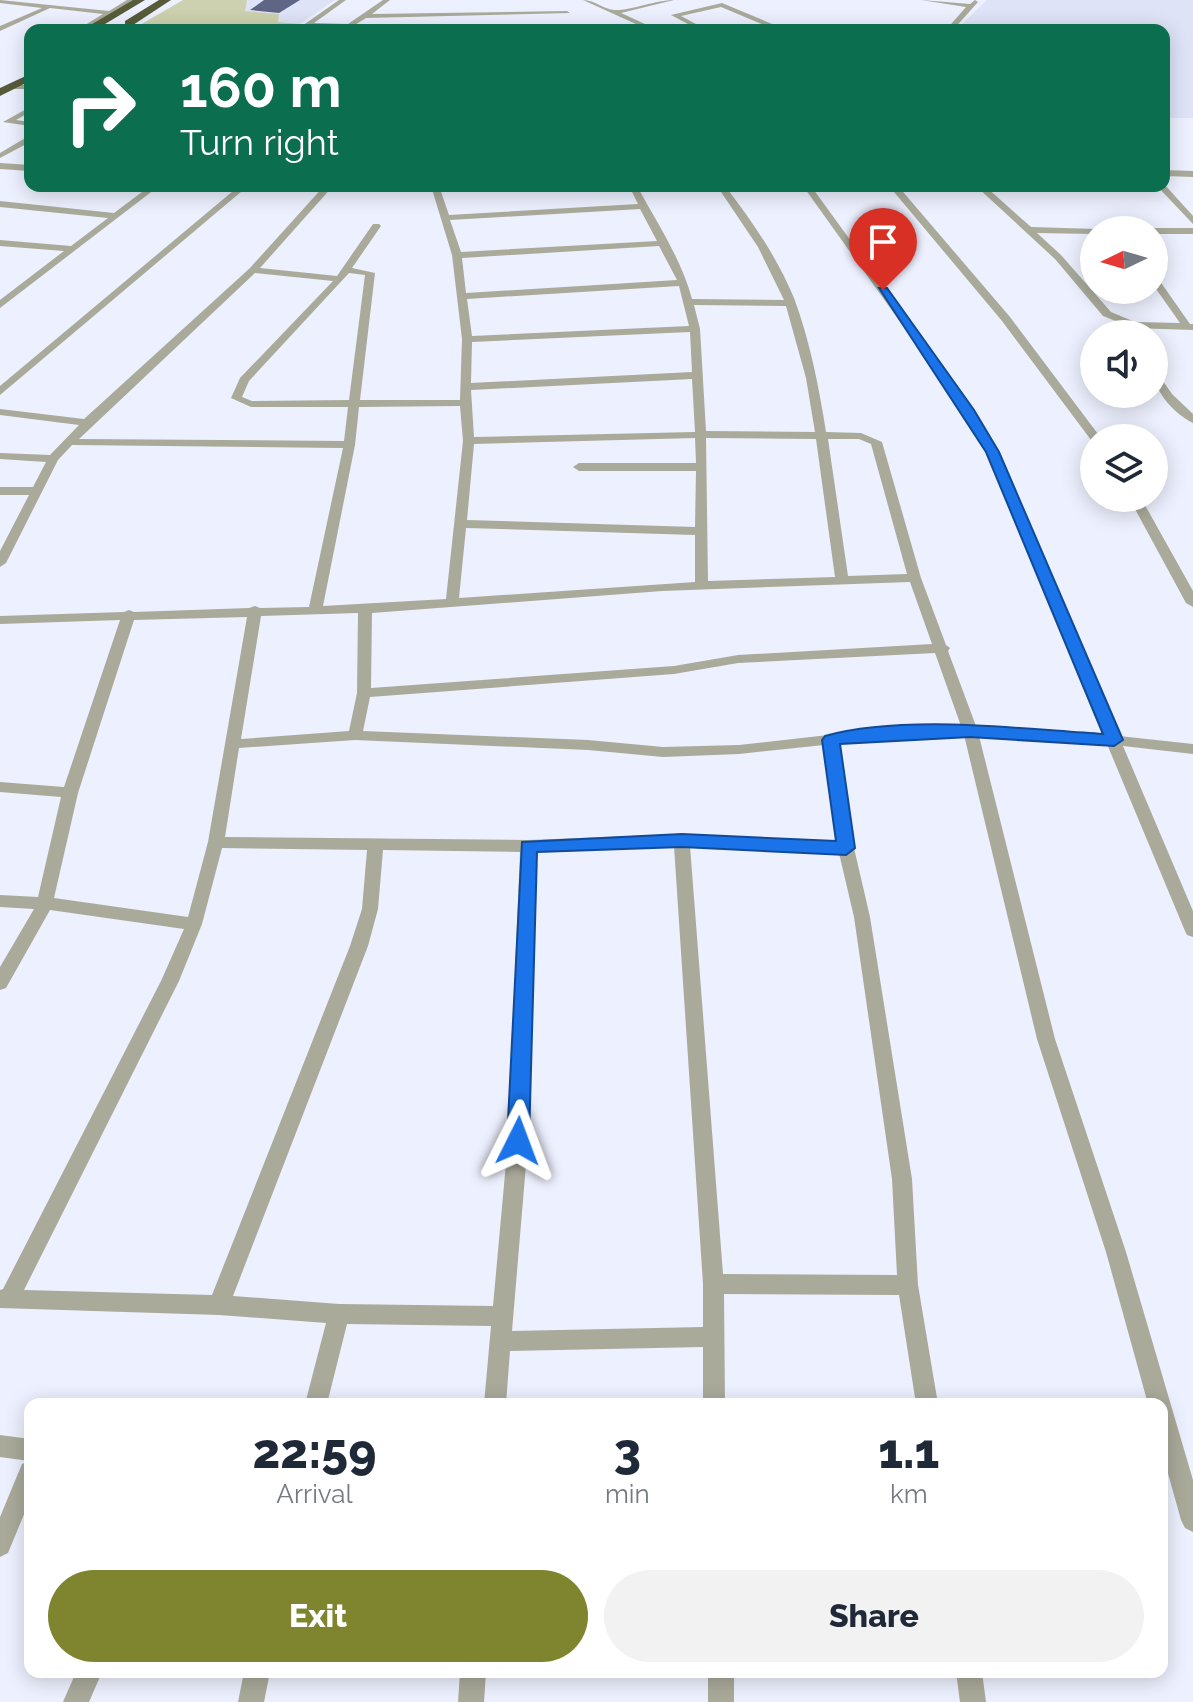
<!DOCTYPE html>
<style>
:root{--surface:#fff;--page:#f2f2f3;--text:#1f2937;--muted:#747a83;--accent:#7f842f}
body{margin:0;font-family:Raleway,sans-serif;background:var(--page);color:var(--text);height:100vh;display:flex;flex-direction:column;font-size:30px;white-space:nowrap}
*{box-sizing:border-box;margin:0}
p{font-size:26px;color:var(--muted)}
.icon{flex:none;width:44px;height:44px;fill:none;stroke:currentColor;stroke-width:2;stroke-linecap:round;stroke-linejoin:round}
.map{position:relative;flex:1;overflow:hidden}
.drawer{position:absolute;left:24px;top:1398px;width:1144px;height:280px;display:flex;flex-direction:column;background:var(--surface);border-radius:16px;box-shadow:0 4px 20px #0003}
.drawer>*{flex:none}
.top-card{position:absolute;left:24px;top:24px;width:1146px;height:168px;border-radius:16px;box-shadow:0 4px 20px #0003;background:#0b6e4f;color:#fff;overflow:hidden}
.needle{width:52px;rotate:265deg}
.controls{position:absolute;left:1080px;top:216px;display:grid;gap:16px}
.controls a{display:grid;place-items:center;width:88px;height:88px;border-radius:50%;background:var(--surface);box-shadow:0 4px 20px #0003;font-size:40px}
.pin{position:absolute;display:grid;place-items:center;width:68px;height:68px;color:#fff;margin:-82px -34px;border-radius:50% 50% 50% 0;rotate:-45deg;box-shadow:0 0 8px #0007}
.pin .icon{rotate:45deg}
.me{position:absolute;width:88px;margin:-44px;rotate:3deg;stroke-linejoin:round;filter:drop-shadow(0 0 6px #0008)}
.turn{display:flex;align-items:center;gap:28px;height:168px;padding:0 24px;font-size:36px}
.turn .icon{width:104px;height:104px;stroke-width:2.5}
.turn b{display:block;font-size:56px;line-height:68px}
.eta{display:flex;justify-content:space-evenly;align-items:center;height:136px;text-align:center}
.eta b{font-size:48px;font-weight:800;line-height:56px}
.button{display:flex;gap:16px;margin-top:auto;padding:16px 24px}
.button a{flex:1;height:92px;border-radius:48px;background:var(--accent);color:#fff;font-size:32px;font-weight:800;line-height:92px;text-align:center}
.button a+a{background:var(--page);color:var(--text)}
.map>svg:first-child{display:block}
.built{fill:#dee3f7}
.green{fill:#ced1af}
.building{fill:#5e6585}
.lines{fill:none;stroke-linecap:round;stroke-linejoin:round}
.street{fill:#a9aa9a;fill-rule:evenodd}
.highway{fill:#585b38;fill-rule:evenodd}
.route{fill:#1a73e8;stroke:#114b97;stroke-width:2}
</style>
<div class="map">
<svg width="1193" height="1702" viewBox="0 0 1193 1702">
<rect width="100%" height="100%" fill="#edf0fe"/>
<g class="built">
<polygon points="247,0 335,0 300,24 278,22 279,15 244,11"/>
<polygon points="987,0 1193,0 1193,118 1164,118 1164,30 956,30"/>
</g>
<polygon class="green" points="183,0 247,0 245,11 279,14 278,22 300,24 292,30 133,29"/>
<polygon class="building" points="264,0 300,0 279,13 250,10"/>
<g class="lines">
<g class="street">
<polygon points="0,0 109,11 127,0 135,0 85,30 77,30 103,14 50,8 0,31 0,26 42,8 0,3"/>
<polygon points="339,0 346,0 314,23 348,24 383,0 390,0 372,14 567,11 570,13 366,18 350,28 302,28 302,26"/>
<path d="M583,0C595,0 603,9 614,10C629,11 656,0 674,0L621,13L658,30H649Z"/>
<polygon points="921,0 970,4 975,0 978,2 953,30 946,30 966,7"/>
<polygon points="722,3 784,29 785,30 776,30 721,7 681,16 707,30 699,30 671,15"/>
<polygon points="11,85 30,85 30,89 8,89"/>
<polygon points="30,107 30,112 16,120 30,122 30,126 3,122"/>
<polygon points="27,137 30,137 30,142 0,158 0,153"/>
<polygon points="0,163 30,165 30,171 0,169"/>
<polygon points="1164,170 1193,171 1193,177 1164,176"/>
<polygon points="1164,184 1193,216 1193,224 1157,186"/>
<polygon points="150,186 159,186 0,308 0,300 64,251 0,246 0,240 71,246 108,218 0,207 0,201 114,213"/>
<polygon points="239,186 248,186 0,395 0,386"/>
<path d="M324,186H333L260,268L337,276L373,224H379L381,226L352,268L375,273L360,400H460L462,339L452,255L431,186H439L449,215L638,204L629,186H637C657,223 681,258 692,299L784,300L758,247L717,186H725C752,221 777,257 794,298C810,341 819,387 826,432L861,433L882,442L921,578L946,645L950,648L948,651L976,726L1103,734L986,452L963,410L803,186H811L972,408L998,452L1119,736L1193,744V754L1123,746L1193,911V937L1187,935L1185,931L1107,744L979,736L1055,1039L1126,1252L1193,1480V1532L1185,1528L1181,1520L1162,1452V1404H1148L1106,1252L1037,1039L964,735L890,738L839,743L854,848L870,917L912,1179L918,1285L938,1404H916L899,1295L724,1294L725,1404H703V1347L510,1351L506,1404H484L491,1326L347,1324L327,1404H305L326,1323L219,1315L0,1308V1290L3,1289L161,981L184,929L50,910L6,988L0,990V967L34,909L0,907V895L38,897L61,797L0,792V782L64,787L120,620L0,624V616L124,612L129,610L134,612L249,608L255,606L260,608L309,607L343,448L72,445L58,460L6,563L0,567V551L29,495H0V487H33L46,462L0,459V453L50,455L79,425L0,415V409L84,419L250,268ZM640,209L657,241L461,252L450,220ZM659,246L677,280L466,293L462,258ZM255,273L333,281L240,378L231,398L251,407H348L344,441L79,439ZM349,273L365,275L349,400L252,401L242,397L249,381ZM679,286L689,326L472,336L467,299ZM694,305L786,306L806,378L815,432L706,431L700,329ZM690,332L692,372L471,383L472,342ZM692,379L695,432L474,437L471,390ZM460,406L463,441L446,599L323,606L355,445L359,407ZM695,438L696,463H579L573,467L579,471H696L695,527L467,520L474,444ZM706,438L816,439L835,577L708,581ZM828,439H859L871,444L907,574L848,576ZM466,528L695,535V582L459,598ZM910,582L932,644L738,655L674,666L371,688L372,613L662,591ZM358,613L357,693L349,731L241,739L261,616ZM247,617L208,842L188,917L54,898L78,793L134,620ZM935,653L961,726L890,728L739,745L663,747L588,740L363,731L370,697L674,674L738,663ZM355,740L588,750L663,757L739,754L824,745L837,842L682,834L528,840L225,837L239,748ZM674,846L703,1284V1327L512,1331L528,1141L536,851ZM690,846L839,853L854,917L892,1179L897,1275L723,1274ZM222,848L367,850L362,909L350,946L212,1295L24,1290L179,981L202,924ZM383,850L520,852L508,1141L493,1306L339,1304L233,1296L368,946L378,909Z"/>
<polygon points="889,186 898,186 1010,317 1101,438 1091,440 1002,321"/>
<polygon points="976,186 985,186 1031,227 1097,229 1094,230 1094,234 1037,233 1061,255 1111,312 1135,322 1180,323 1154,286 1154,276 1157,277 1190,324 1193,324 1193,330 1133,328 1103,316 1055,259"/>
<polygon points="1154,228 1193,228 1193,234 1154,234 1154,230 1150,230"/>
<path d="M1154,373L1158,374L1172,394L1193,414V423C1176,415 1154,392 1154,373Z"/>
<polygon points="1129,498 1141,498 1193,591 1193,607 1186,603"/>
<polygon points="0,1435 30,1439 30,1500 8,1553 0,1557 0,1517 22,1464 29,1461 0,1457"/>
<polygon points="76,1672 102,1672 89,1702 63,1702"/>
<polygon points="244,1672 270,1672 264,1702 238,1702"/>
<polygon points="460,1672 486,1672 484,1702 458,1702"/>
<rect x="708" y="1672" width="26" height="30"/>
<polygon points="956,1672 982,1672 986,1702 960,1702"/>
</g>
<g class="highway">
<polygon points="133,0 145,0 95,30 82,30"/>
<polygon points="159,0 171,0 133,25 125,25 125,21"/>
<polygon points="30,74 30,81 0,96 0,88"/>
</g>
</g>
<path class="route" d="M879,288H887L974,410L999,452L1123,740L1114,746L970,737L840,744L855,848L846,855L682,847L537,852L529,1141L526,1148H510L507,1141L522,842L682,834L836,841L822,740L825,736C905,714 1020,729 1103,734L986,452Z"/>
</svg>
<div class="controls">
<a><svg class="needle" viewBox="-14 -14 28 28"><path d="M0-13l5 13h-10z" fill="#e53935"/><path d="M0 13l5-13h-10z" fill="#747a83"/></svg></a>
<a><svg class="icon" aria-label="sound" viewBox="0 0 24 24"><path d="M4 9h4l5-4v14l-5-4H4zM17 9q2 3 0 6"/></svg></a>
<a><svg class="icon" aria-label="layers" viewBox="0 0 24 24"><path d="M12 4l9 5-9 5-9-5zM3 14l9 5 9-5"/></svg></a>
</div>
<div class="pin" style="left:883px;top:290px;background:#d93025"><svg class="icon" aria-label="arrive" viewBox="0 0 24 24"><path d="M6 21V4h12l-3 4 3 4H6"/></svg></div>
<svg class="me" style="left:518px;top:1141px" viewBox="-20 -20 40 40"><path d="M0-17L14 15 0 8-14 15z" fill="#1a73e8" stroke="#fff" stroke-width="4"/></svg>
<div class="top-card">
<div class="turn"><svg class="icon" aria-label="right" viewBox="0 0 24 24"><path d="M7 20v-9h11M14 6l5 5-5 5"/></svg><div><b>160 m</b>Turn right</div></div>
</div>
<section class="drawer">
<div class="eta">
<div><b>22:59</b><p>Arrival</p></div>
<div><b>3</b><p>min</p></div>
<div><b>1.1</b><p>km</p></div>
</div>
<div class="button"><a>Exit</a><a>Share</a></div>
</section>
</div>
